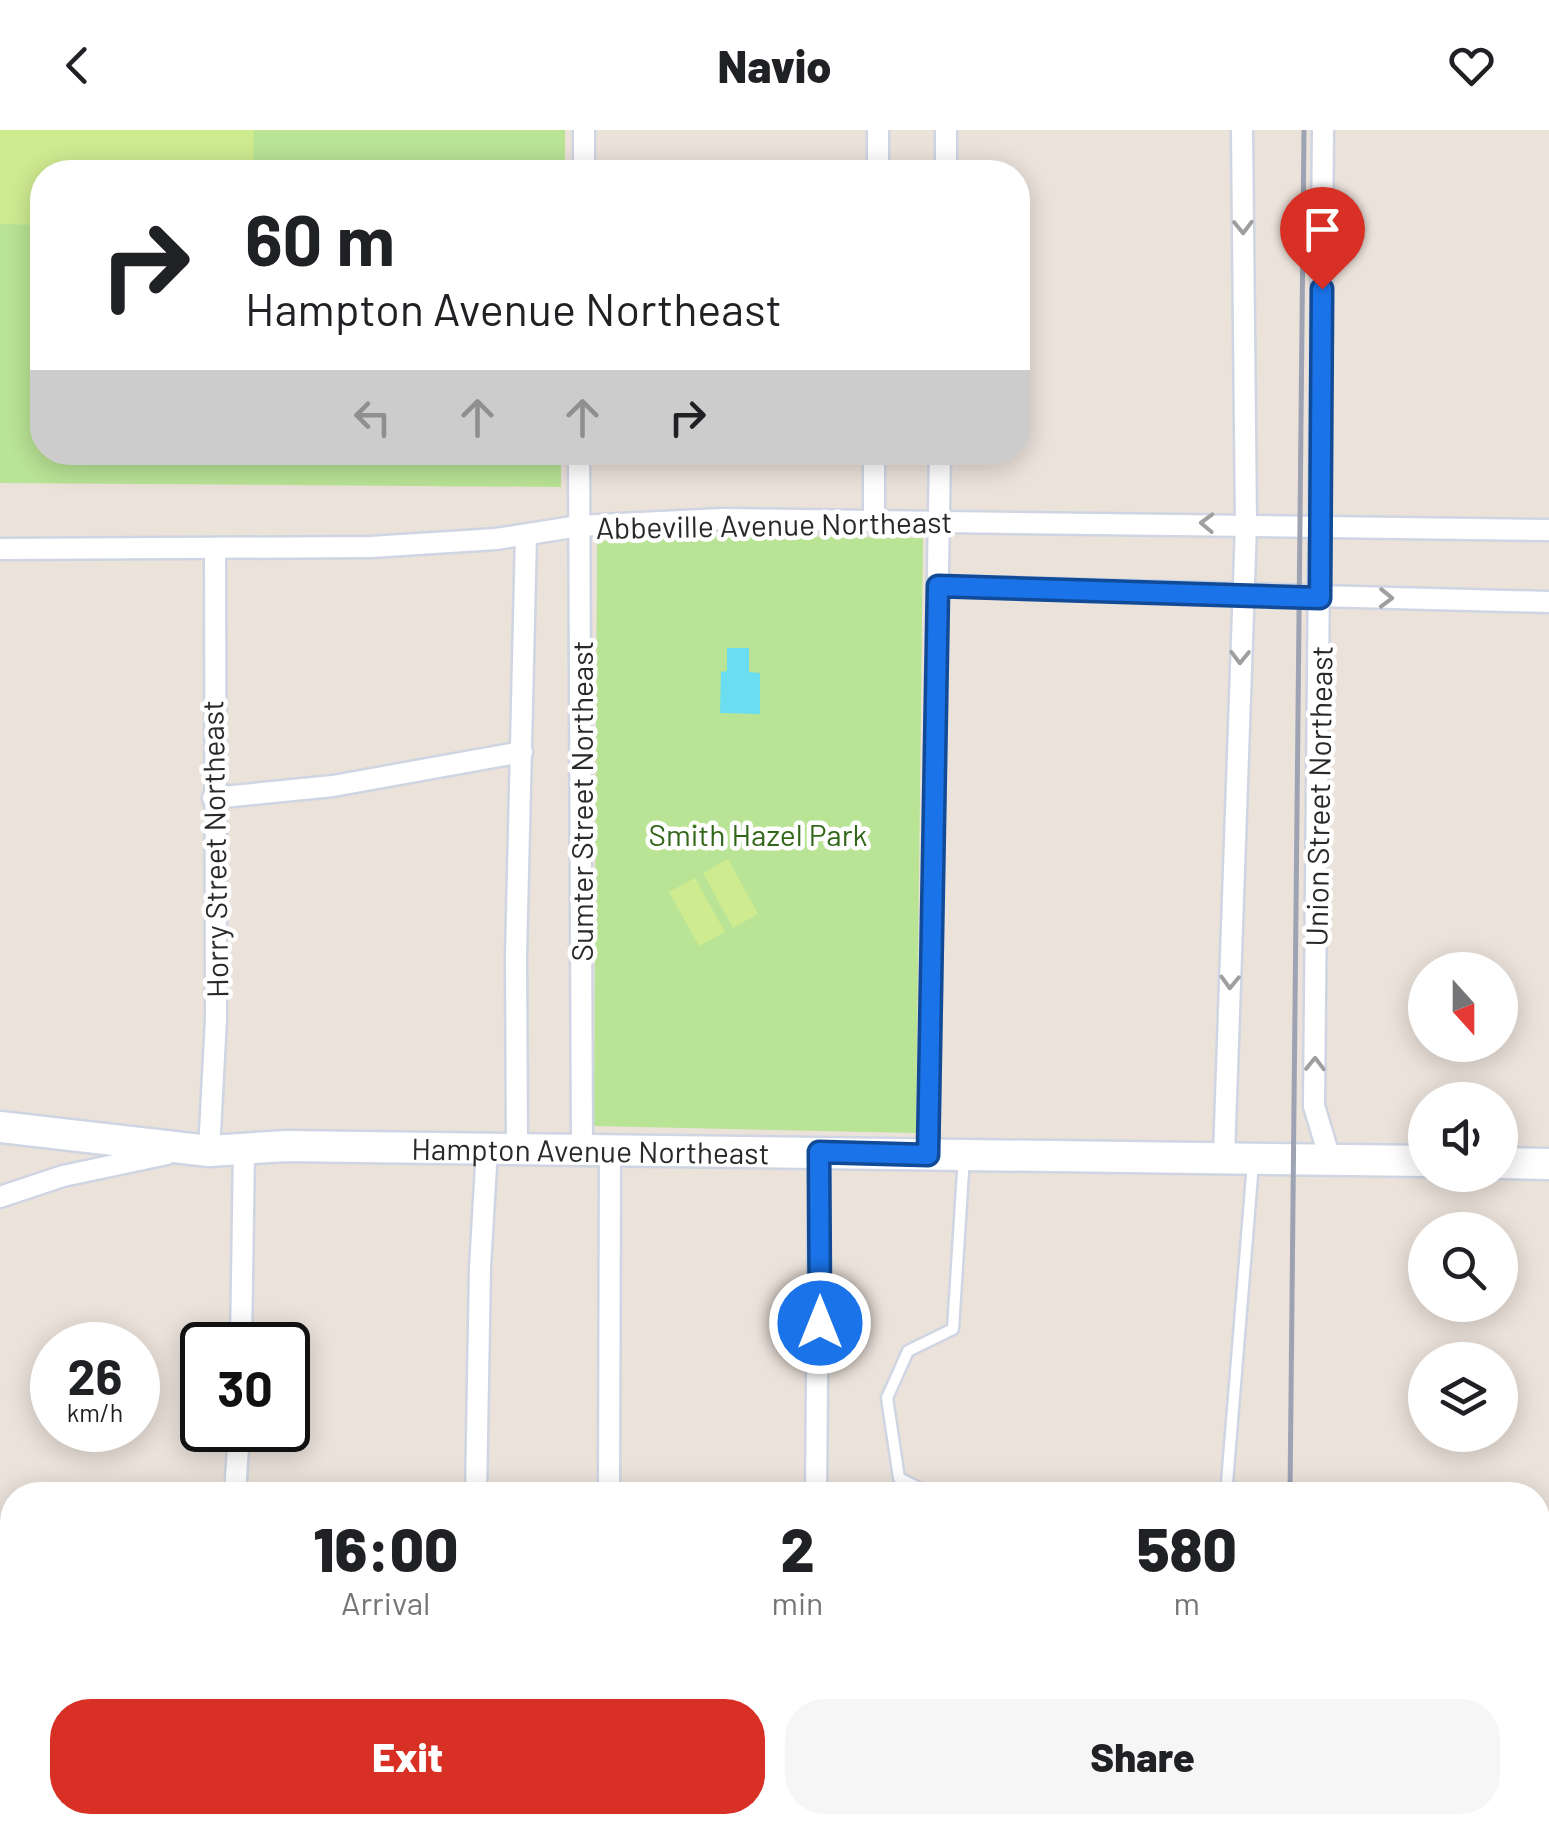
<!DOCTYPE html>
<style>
:root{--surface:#fff;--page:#f6f6f6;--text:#202124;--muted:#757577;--accent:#d93025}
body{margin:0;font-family:Barlow,sans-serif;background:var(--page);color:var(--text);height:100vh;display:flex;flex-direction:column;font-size:38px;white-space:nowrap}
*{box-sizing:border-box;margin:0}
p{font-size:32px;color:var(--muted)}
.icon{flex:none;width:55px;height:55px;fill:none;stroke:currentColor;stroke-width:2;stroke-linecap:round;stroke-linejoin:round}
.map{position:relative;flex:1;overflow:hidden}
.details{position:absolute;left:0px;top:1352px;width:1550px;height:352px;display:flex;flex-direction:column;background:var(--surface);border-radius:40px 40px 0 0;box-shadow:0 5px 25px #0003}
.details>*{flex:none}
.guide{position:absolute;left:30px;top:30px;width:1000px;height:305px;border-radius:40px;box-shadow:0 5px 25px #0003;background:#fff;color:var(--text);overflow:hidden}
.needle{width:65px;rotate:159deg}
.controls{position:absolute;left:1408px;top:822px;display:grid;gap:20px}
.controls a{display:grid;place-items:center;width:110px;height:110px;border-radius:50%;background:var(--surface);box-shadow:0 5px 25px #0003;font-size:50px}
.speed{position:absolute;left:30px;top:1192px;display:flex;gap:20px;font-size:50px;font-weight:700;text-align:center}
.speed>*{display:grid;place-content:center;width:130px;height:130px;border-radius:50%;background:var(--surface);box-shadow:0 5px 25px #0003;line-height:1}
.speed small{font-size:25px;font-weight:400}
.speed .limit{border:5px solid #111;border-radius:15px;background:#fff;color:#111}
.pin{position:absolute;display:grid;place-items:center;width:85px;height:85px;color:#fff;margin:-102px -42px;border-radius:50% 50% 50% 0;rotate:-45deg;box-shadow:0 0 10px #0007}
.pin .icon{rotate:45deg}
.me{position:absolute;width:110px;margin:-55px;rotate:0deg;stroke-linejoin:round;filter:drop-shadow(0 0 8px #0008)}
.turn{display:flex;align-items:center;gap:35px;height:210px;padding:0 50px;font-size:45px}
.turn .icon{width:130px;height:130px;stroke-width:2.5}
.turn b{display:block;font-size:70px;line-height:85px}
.lanes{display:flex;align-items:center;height:95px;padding:0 50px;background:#0003;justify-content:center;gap:50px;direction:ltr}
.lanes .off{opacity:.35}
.eta{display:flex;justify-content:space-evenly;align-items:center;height:170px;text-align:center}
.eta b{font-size:60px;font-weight:800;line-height:70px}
.action{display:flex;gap:20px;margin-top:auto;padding:20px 50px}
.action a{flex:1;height:115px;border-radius:40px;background:var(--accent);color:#fff;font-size:40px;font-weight:800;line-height:115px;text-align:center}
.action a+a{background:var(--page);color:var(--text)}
header{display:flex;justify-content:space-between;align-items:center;height:130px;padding:0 50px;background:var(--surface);font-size:45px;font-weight:800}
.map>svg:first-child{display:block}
.green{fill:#b9e395}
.pitch{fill:#cfeb90}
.water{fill:#6addf0}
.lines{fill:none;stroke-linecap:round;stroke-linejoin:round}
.lane-casing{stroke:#cfd5e2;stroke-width:15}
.street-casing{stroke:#cfd5e2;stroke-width:25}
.secondary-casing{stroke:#cfd5e2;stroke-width:35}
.lane{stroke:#fff;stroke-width:10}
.street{stroke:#fff;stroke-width:20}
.secondary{stroke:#fff;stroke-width:30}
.rail{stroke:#9da3b3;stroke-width:5}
.oneway{stroke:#9f9f9f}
.route-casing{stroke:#114b97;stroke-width:25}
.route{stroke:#1a73e8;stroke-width:18}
.labels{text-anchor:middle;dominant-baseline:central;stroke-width:9;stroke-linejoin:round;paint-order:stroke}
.street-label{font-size:30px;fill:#292929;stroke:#fff}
.park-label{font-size:30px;fill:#326618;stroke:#fff}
</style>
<header><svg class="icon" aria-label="back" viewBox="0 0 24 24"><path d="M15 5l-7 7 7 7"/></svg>Navio<svg class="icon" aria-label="heart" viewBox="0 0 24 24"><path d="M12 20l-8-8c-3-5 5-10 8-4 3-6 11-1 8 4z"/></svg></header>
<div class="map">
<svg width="1549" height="1704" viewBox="0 0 1549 1704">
<rect width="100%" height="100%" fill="#ebe2da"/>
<g class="green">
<polygon points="0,0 565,0 565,42 42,42 42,322 561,323 561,357 0,353"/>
<polygon points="649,405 923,408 916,1003 594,996 597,412"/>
</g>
<g class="pitch">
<polygon points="0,0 254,0 253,42 42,42 42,95 0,94"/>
<polygon points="728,729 758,784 733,798 703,743"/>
<polygon points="695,748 725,802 699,816 669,762"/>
</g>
<polygon class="water" points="727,518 749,518 749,542 760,543 760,584 720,583 721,542 727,541"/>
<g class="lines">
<g class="lane-casing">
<g id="lane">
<polyline points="932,1365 899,1348 887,1268 908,1221 953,1199 964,1026"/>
<polyline points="1226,1365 1253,1033"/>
</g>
</g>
<g class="street-casing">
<g id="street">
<polyline points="878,0 878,42"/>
<polyline points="1323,0 1314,976 1330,1029"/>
<polyline points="584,42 584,0"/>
<polyline points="946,42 946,0"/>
<polyline points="579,322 582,1020"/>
<polyline points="874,393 874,322"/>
<polyline points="0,419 371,417 496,409 579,396 722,389 1549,400"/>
<polyline points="939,456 1549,472"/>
<polyline points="213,668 333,656 522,622"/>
<polyline points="517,1019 516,826 526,405"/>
<polyline points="196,1022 209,1021 216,889 215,418"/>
<polyline points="928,1025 940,322"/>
<polyline points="1224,1026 1246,395 1242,0"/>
<polyline points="0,1067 63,1046 167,1024"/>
<polyline points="241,1215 244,1018"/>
<polyline points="235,1365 239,1300"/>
<polyline points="476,1365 480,1137 487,1019"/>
<polyline points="609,1365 610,1020"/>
<polyline points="816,1365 819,1022"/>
<polyline points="0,1507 12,1507"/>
<polyline points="609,1692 609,1704"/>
<polyline points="813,1697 1019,1704"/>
<polyline points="232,1704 232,1692"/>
<polyline points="474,1704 474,1692"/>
</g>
</g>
<g class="secondary-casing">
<g id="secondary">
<path id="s1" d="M0,997L209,1021L286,1016L1425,1031"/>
<polyline points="1500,1033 1549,1034"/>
</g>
</g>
<use href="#lane" class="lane"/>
<use href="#street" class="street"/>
<use href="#secondary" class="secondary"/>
<g class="rail">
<polyline points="1290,1365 1304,0"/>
<polyline points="1272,1704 1273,1692"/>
</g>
</g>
<defs><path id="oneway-chevron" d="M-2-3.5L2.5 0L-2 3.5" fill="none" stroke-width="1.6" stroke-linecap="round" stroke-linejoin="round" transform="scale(2.5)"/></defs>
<g class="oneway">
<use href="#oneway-chevron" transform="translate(1243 97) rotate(89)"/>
<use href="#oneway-chevron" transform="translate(1207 393) rotate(-178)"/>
<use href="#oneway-chevron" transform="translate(1386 468) rotate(1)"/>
<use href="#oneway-chevron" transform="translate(1240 527) rotate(91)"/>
<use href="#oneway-chevron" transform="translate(1230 852) rotate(92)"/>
<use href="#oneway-chevron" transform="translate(1315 934) rotate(-89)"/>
</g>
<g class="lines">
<g class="route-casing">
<polyline id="route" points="820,1193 819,1022 928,1025 938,456 1320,468 1322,159"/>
</g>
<use href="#route" class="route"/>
</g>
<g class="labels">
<g class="street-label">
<text transform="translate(774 394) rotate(-1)">Abbeville Avenue Northeast</text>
<text transform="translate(1318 666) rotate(-89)">Union Street Northeast</text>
<text transform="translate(581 671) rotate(-90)">Sumter Street Northeast</text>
<text transform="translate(214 719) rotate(-91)">Horry Street Northeast</text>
<text stroke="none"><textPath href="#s1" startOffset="592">Hampton Avenue Northeast</textPath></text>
</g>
<g class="park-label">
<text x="758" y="704">Smith Hazel Park</text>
</g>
</g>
</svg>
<div class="controls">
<a><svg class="needle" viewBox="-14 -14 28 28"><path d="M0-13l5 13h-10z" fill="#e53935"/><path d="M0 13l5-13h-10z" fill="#757577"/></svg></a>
<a><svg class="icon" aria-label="sound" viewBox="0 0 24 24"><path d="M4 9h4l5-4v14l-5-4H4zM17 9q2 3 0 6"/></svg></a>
<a><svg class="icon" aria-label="search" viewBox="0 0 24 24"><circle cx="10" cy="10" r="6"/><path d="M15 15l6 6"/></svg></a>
<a><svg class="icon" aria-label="layers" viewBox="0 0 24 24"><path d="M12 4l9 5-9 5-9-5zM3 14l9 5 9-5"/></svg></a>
</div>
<div class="speed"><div>26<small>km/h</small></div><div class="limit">30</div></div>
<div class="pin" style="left:1322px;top:159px;background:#d93025"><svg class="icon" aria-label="arrive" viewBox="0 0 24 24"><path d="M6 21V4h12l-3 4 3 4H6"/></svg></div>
<svg class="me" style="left:820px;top:1193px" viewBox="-20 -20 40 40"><circle r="17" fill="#1a73e8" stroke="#fff" stroke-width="3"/><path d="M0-11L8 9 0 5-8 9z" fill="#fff"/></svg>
<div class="guide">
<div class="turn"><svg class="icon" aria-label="right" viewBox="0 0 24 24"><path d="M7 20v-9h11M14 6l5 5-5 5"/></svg><div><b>60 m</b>Hampton Avenue Northeast</div></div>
<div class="lanes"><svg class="icon off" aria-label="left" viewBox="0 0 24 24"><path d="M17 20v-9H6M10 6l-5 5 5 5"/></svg><svg class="icon off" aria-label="ahead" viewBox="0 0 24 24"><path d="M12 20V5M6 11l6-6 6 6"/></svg><svg class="icon off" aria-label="ahead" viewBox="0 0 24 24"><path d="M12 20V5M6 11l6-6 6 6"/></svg><svg class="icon" aria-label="right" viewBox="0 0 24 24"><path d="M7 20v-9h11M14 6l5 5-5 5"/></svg></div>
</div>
<section class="details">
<div class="eta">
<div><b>16:00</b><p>Arrival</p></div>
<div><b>2</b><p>min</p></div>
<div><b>580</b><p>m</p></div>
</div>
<div class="action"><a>Exit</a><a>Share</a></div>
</section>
</div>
